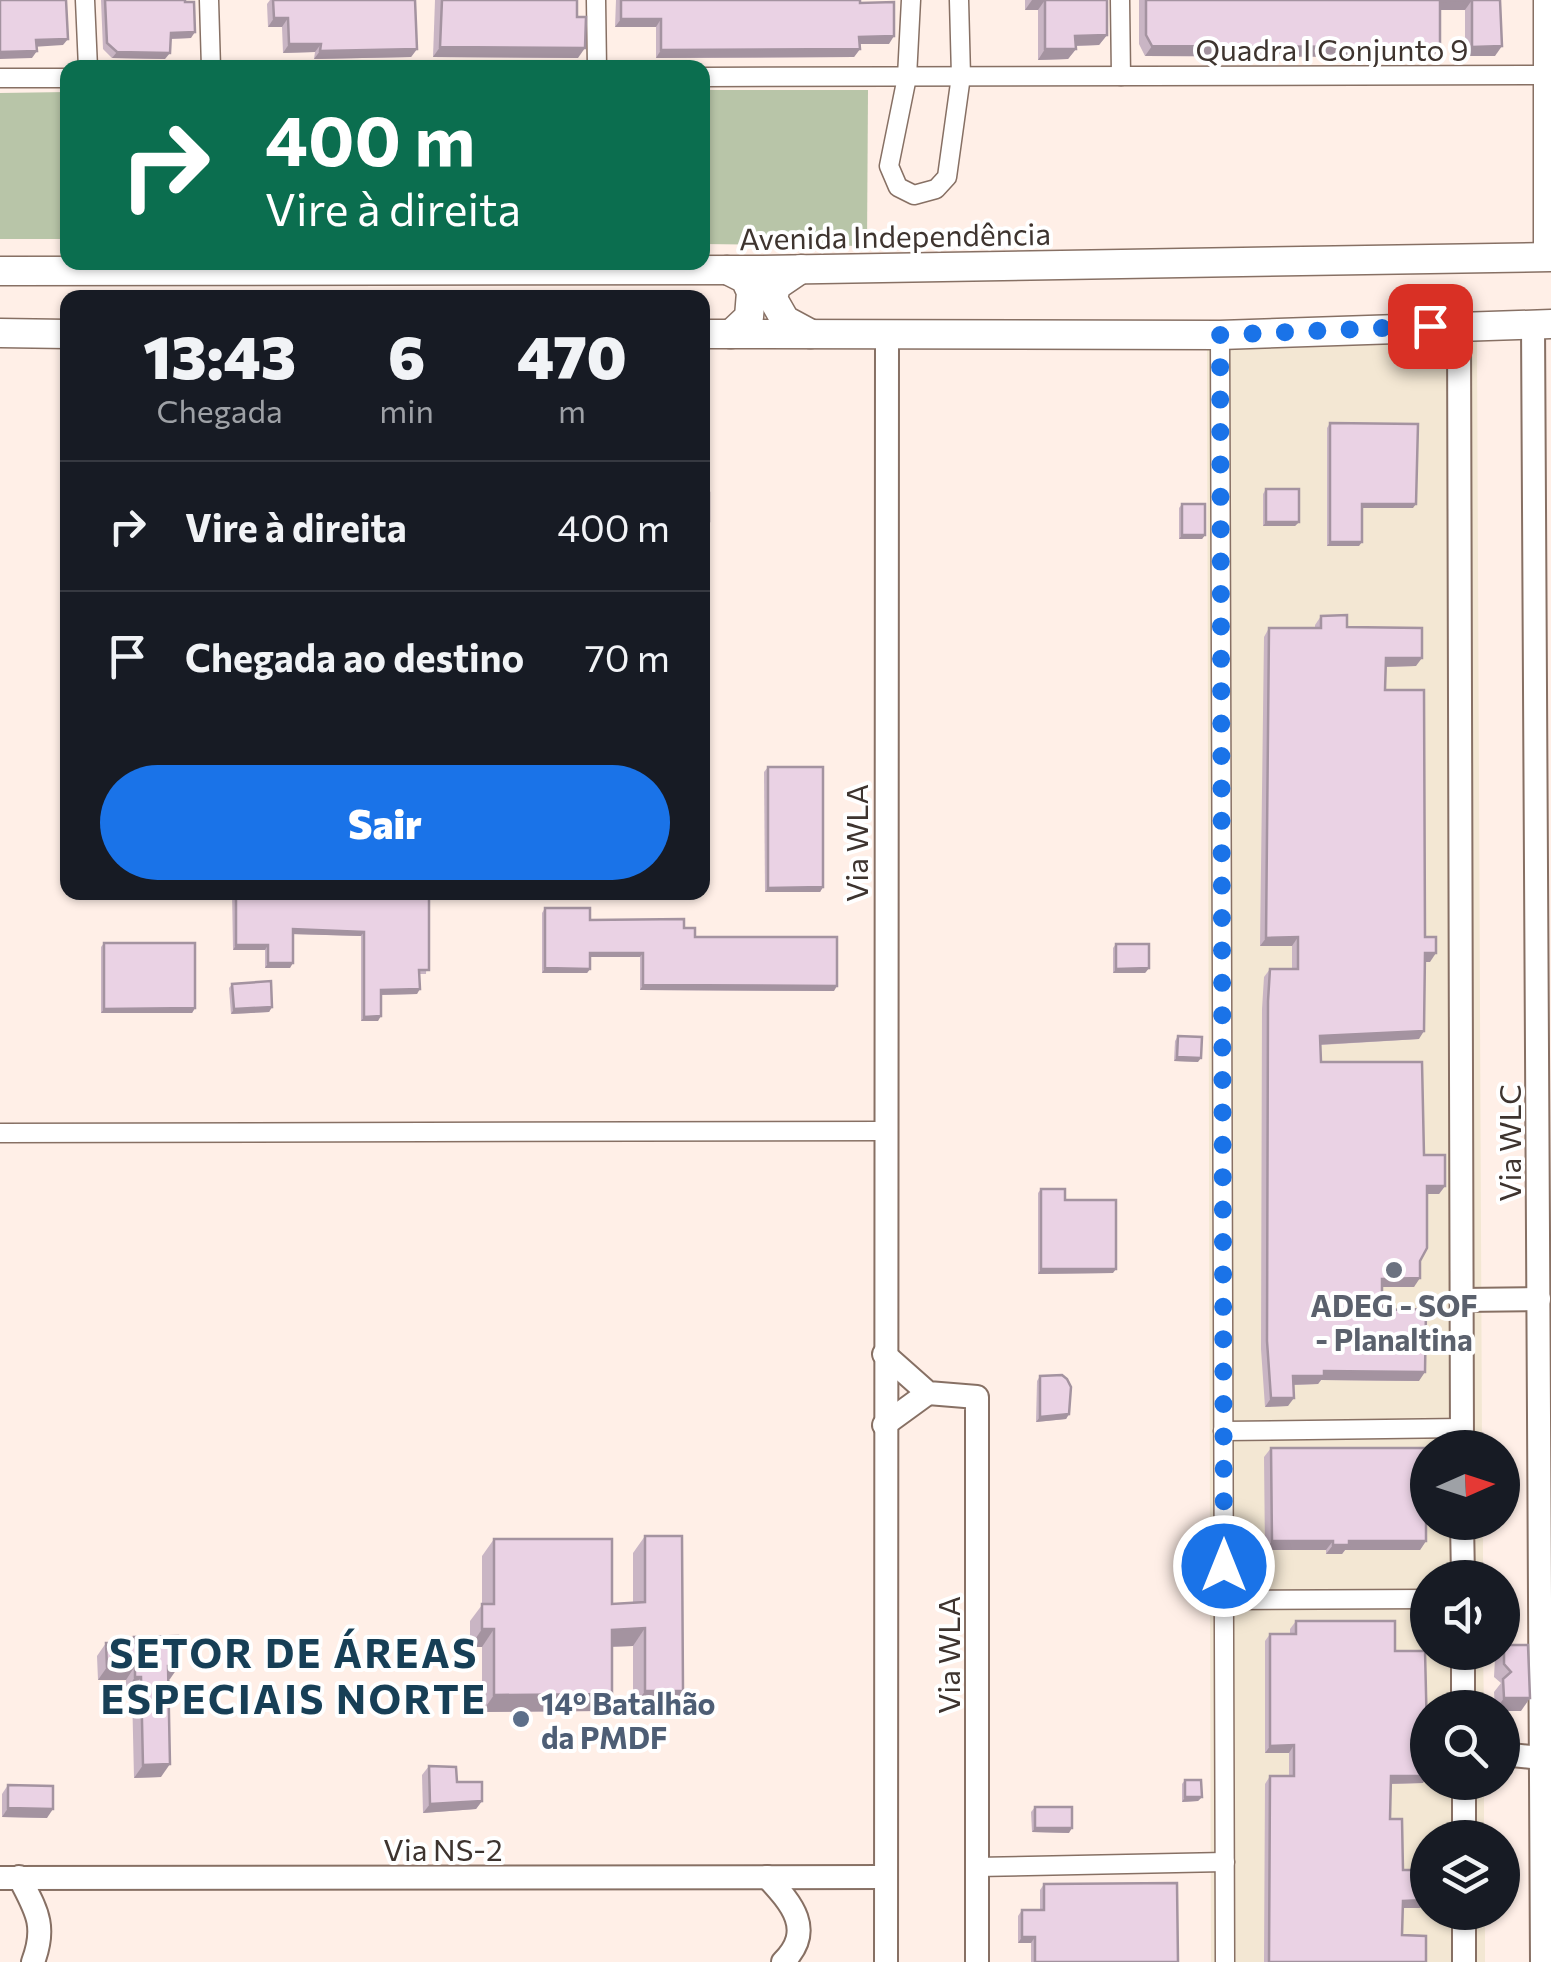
<!DOCTYPE html>
<html lang="pt">
<meta charset="utf-8">
<style>
:root{--surface:#171b24;--page:#242831;--text:#f1f3f6;--muted:#9ea1a6;--line:#363941;--accent:#1a73e8}
body{margin:0;font-family:Commissioner,sans-serif;background:var(--page);color:var(--text);height:100vh;display:flex;flex-direction:column;font-size:38px;white-space:nowrap}
*{box-sizing:border-box;margin:0}
p{font-size:32px;color:var(--muted)}
.icon{flex:none;width:55px;height:55px;fill:none;stroke:currentColor;stroke-width:2;stroke-linecap:round;stroke-linejoin:round}
.map{position:relative;flex:1;overflow:hidden}
.details{position:absolute;left:60px;top:290px;width:650px;height:610px;display:flex;flex-direction:column;background:var(--surface);border-radius:20px;box-shadow:0 2px 8px #0004}
.details>*{flex:none}
.hud{position:absolute;left:60px;top:60px;width:650px;height:210px;border-radius:20px;box-shadow:0 2px 8px #0004;background:#0b6e4f;color:#fff;overflow:hidden}
.needle{width:65px;rotate:87deg}
.buttons{position:absolute;left:1410px;top:1430px;display:grid;gap:20px}
.buttons a{display:grid;place-items:center;width:110px;height:110px;border-radius:50%;background:var(--surface);box-shadow:0 2px 8px #0004;font-size:50px}
.pin{position:absolute;display:grid;place-items:center;width:85px;height:85px;color:#fff;margin:-42px;border-radius:20px;box-shadow:0 5px 15px #0006}
.me{position:absolute;width:110px;margin:-55px;rotate:0deg;stroke-linejoin:round;filter:drop-shadow(0 0 8px #0008)}
.turn{display:flex;align-items:center;gap:35px;height:210px;padding:0 40px;font-size:45px}
.turn .icon{width:130px;height:130px;stroke-width:2.5}
.turn b{display:block;font-size:70px;line-height:85px}
.eta{display:flex;justify-content:space-evenly;align-items:center;height:170px;text-align:center}
.eta b{font-size:60px;font-weight:800;line-height:70px}
.cta{display:flex;gap:20px;margin-top:auto;padding:20px 40px}
.cta a{flex:1;height:115px;border-radius:60px;background:var(--accent);color:#fff;font-size:40px;font-weight:800;line-height:115px;text-align:center}
ul{padding:0;list-style:none}
li{display:flex;align-items:center;gap:30px;height:130px;padding:0 40px;border-top:2px solid var(--line)}
li div{flex:1}
li b{display:block;font-size:38px}
li em{font-style:normal}
.map>svg:first-child{display:block}
.commercial{fill:#f3e7d3}
.green{fill:#b8c5a8}
.lines{fill:none;stroke-linecap:round;stroke-linejoin:round}
.minor-casing{stroke:#877064;stroke-width:21}
.tertiary-casing{stroke:#877064;stroke-width:26}
.primary-casing{stroke:#877064;stroke-width:31}
.minor{stroke:#fff;stroke-width:18}
.tertiary{stroke:#fff;stroke-width:22}
.primary{stroke:#fff;stroke-width:28}
.wall{fill:#c9b5c4}
.shaded-wall{fill:#a493a0}
.building{fill:#ead2e4;stroke:#a493a0;stroke-width:2.5}
.route{stroke:#1a73e8;stroke-width:18;stroke-dasharray:0 32.4}
.worship-dot{fill:#6b7280;stroke:#fff;stroke-width:4}
.service-dot{fill:#5c6f8a;stroke:#fff;stroke-width:4}
.labels{text-anchor:middle;dominant-baseline:central;stroke-width:8;stroke-linejoin:round;paint-order:stroke}
.street-label{font-size:30px;fill:#3e342f;stroke:#fff}
.worship-label{font-size:30px;font-weight:bold;fill:#5b616d;stroke:#fff}
.service-label{font-size:30px;font-weight:bold;fill:#4e5e75;stroke:#fff;text-anchor:start}
.district-label{font-size:40px;font-weight:bold;letter-spacing:2.5px;fill:#173f56;stroke:#fff}
</style>
<div class="map">
<svg width="1551" height="1962" viewBox="0 0 1551 1962">
<rect width="100%" height="100%" fill="#ffefe7"/>
<polygon class="commercial" points="1477,342 1482,1447 1428,1448 1428,1522 1483,1523 1483,1577 1428,1578 1428,1652 1483,1653 1484,1707 1428,1708 1428,1782 1484,1783 1484,1837 1428,1838 1428,1912 1485,1913 1485,1962 1211,1962 1207,346"/>
<g class="green">
<polygon points="703,90 868,90 867,246 703,244"/>
<polygon points="67,92 67,239 0,239 0,93"/>
</g>
<g class="lines">
<g class="minor-casing">
<g id="minor">
<polyline points="85,0 88,68"/>
<polyline points="209,0 211,68"/>
<polyline points="596,0 597,68"/>
<polyline points="911,0 907,77 889,166 898,187 914,195 936,189 947,177 961,76 959,0"/>
<polyline points="1120,0 1121,76"/>
<polyline points="702,77 1543,75"/>
<polyline points="0,78 68,78"/>
<polyline points="1543,257 1543,0"/>
<polyline points="1220,335 1225,1962"/>
<polyline points="0,1133 884,1131"/>
<polyline points="1223,1431 1462,1428"/>
<polyline points="1224,1600 1428,1599"/>
<polyline points="976,1867 1225,1862"/>
</g>
</g>
<g class="tertiary-casing">
<g id="tertiary">
<polyline points="1533,324 1542,1962"/>
<polyline points="1459,325 1462,1448"/>
<polyline points="1462,1300 1539,1299"/>
<polyline points="884,1354 928,1393 977,1397 977,1962"/>
<polyline points="884,1425 928,1393"/>
<polyline points="1462,1522 1463,1578"/>
<polyline points="1463,1652 1463,1708"/>
<polyline points="1502,1754 1541,1758"/>
<polyline points="1464,1782 1464,1838"/>
<path d="M19,1877C36,1910 47,1925 33,1962"/>
<path d="M767,1877C792,1904 815,1930 783,1962"/>
<polyline points="0,1878 886,1877"/>
<polyline points="1464,1912 1464,1962"/>
<polyline points="886,1962 887,333"/>
</g>
</g>
<g class="primary-casing">
<g id="primary">
<polyline points="801,269 776,286 773,299 785,320 811,334"/>
<polyline points="727,270 745,279 751,292 749,317 731,334"/>
<polyline points="0,271 759,270 1551,257"/>
<polyline points="0,333 68,334"/>
<polyline points="702,334 1220,335 1551,324"/>
</g>
</g>
<use href="#minor" class="minor"/>
<use href="#tertiary" class="tertiary"/>
<use href="#primary" class="primary"/>
</g>
<g class="wall">
<polygon points="101,0 185,0 191,38 170,39 165,59 112,58 103,49"/>
<polygon points="270,0 415,0 417,49 411,57 314,59 315,52 283,53 282,27 268,27 267,4"/>
<polygon points="435,0 577,0 578,58 433,57"/>
<polygon points="616,0 860,0 860,3 889,44 860,44 860,49 854,57 656,58 656,27 615,27"/>
<polygon points="1025,0 1107,0 1107,35 1099,45 1076,46 1076,49 1068,59 1038,60 1038,10 1025,10"/>
<polygon points="1139,0 1378,1 1500,0 1495,56 1465,56 1465,10 1440,10 1433,57 1145,56 1139,44"/>
<polygon points="1330,423 1413,508 1362,508 1359,546 1327,546 1327,428"/>
<polygon points="1266,489 1299,522 1295,526 1263,526 1263,494"/>
<polygon points="1182,504 1205,535 1202,539 1179,539 1179,508"/>
<polygon points="1321,616 1347,627 1416,666 1386,667 1385,690 1425,937 1430,962 1425,962 1419,1039 1321,1045 1321,1062 1424,1155 1445,1186 1439,1194 1427,1194 1420,1261 1414,1287 1382,1287 1382,1310 1419,1381 1321,1380 1318,1384 1293,1385 1288,1406 1265,1407 1261,1349 1262,1009 1264,977 1270,969 1292,969 1292,946 1260,946 1264,637 1269,628 1315,628 1315,625"/>
<polygon points="768,767 823,887 820,892 765,892 764,772"/>
<polygon points="232,892 429,892 426,974 419,974 417,994 381,995 378,1021 361,1021 361,936 293,934 290,968 265,968 265,950 233,950"/>
<polygon points="545,908 590,920 684,928 695,937 834,991 640,990 640,957 590,957 590,969 587,973 542,973 542,913"/>
<polygon points="104,943 195,1008 192,1013 101,1013 101,947"/>
<polygon points="1116,944 1149,968 1145,973 1113,973 1113,948"/>
<polygon points="232,984 272,1007 269,1012 231,1014 229,988"/>
<polygon points="1178,1036 1198,1062 1174,1061 1175,1041"/>
<polygon points="1041,1189 1065,1200 1113,1273 1038,1274 1038,1193"/>
<polygon points="1040,1376 1069,1414 1066,1419 1036,1422 1037,1381"/>
<polygon points="1271,1448 1426,1541 1420,1550 1345,1550 1342,1554 1326,1554 1326,1550 1265,1550 1264,1457"/>
<polygon points="645,1536 683,1691 671,1708 633,1709 633,1646 612,1647 612,1694 600,1711 482,1712 482,1647 470,1647 470,1621 482,1605 482,1556 494,1539 612,1604 633,1603 633,1553"/>
<polygon points="1296,1621 1395,1651 1423,1783 1391,1784 1390,1819 1403,1870 1425,1900 1420,1908 1403,1908 1402,1935 1426,1962 1264,1962 1265,1784 1270,1776 1289,1776 1289,1753 1265,1753 1265,1641 1270,1634 1290,1634 1290,1629"/>
<polygon points="134,1637 179,1666 168,1679 161,1777 134,1778 132,1691 126,1691 126,1680 98,1680 97,1656 106,1643 130,1643"/>
<polygon points="1504,1645 1521,1711 1502,1711 1502,1708 1495,1708 1494,1692 1501,1683 1494,1677 1495,1658 1499,1652 1502,1652"/>
<polygon points="429,1766 482,1801 476,1809 423,1813 422,1775"/>
<polygon points="1185,1780 1202,1797 1198,1801 1182,1802 1182,1784"/>
<polygon points="8,1785 47,1818 2,1817 2,1794"/>
<polygon points="1035,1807 1069,1833 1032,1832 1031,1812"/>
<polygon points="1044,1884 1178,1962 1031,1962 1031,1943 1018,1943 1018,1916 1022,1910 1040,1910 1040,1890"/>
</g>
<g class="shaded-wall">
<polygon points="1032,0 1045,0 1038,10 1025,10"/>
<polygon points="1472,0 1465,10 1434,10 1440,1"/>
<polygon points="274,18 288,18 282,27 268,27"/>
<polygon points="621,19 661,19 656,27 615,27"/>
<polygon points="195,32 191,38 167,39 171,33"/>
<polygon points="1107,35 1099,45 1068,46 1075,36"/>
<polygon points="894,36 889,44 854,44 859,37"/>
<polygon points="68,39 63,45 32,47 36,40"/>
<polygon points="289,44 321,44 315,52 283,53"/>
<polygon points="1152,46 1440,47 1433,57 1145,56"/>
<polygon points="1502,46 1495,56 1465,56 1472,47"/>
<polygon points="440,47 585,48 578,58 433,57"/>
<polygon points="417,49 411,57 314,59 320,51"/>
<polygon points="860,49 854,57 656,58 661,50"/>
<polygon points="1045,49 1076,49 1068,59 1038,60"/>
<polygon points="37,51 32,58 0,59 0,52"/>
<polygon points="117,52 170,53 165,59 112,58"/>
<polygon points="1362,504 1416,504 1413,508 1359,508"/>
<polygon points="1266,522 1299,522 1295,526 1263,526"/>
<polygon points="1182,535 1205,535 1202,539 1179,539"/>
<polygon points="1330,542 1362,542 1359,546 1327,546"/>
<polygon points="1386,658 1422,658 1416,666 1380,667"/>
<polygon points="823,887 820,892 765,892 768,888"/>
<polygon points="293,929 364,932 361,936 290,934"/>
<polygon points="1298,937 1292,946 1260,946 1266,938"/>
<polygon points="236,945 268,945 265,950 233,950"/>
<polygon points="590,953 643,953 640,957 587,957"/>
<polygon points="1425,953 1436,953 1430,962 1419,962"/>
<polygon points="268,963 293,963 290,968 265,968"/>
<polygon points="545,968 590,969 587,973 542,973"/>
<polygon points="1149,968 1145,973 1113,973 1116,969"/>
<polygon points="643,985 837,986 834,991 640,990"/>
<polygon points="420,989 417,994 378,995 381,990"/>
<polygon points="272,1007 269,1012 231,1014 234,1009"/>
<polygon points="195,1008 192,1013 101,1013 104,1009"/>
<polygon points="381,1016 378,1021 361,1021 364,1017"/>
<polygon points="1424,1031 1419,1039 1314,1045 1320,1036"/>
<polygon points="1177,1057 1201,1058 1198,1062 1174,1061"/>
<polygon points="1427,1186 1445,1186 1439,1194 1421,1194"/>
<polygon points="1041,1269 1116,1269 1113,1273 1038,1274"/>
<polygon points="1420,1278 1414,1287 1376,1287 1382,1279"/>
<polygon points="1324,1371 1425,1372 1419,1381 1321,1380 1318,1384 1287,1385 1293,1376"/>
<polygon points="1271,1398 1294,1398 1288,1406 1265,1407"/>
<polygon points="1069,1414 1066,1419 1036,1422 1040,1417"/>
<polygon points="1272,1541 1333,1541 1326,1550 1265,1550"/>
<polygon points="1349,1541 1426,1541 1420,1550 1345,1550 1342,1554 1326,1554 1333,1545"/>
<polygon points="645,1628 633,1646 600,1647 612,1630"/>
<polygon points="482,1629 494,1629 482,1647 470,1647"/>
<polygon points="135,1666 126,1680 98,1680 107,1667"/>
<polygon points="168,1666 179,1666 170,1679 159,1679"/>
<polygon points="135,1677 141,1677 132,1691 126,1691"/>
<polygon points="645,1691 683,1691 671,1708 633,1709"/>
<polygon points="612,1694 600,1711 482,1712 494,1695"/>
<polygon points="1504,1698 1530,1698 1521,1711 1502,1711 1502,1708 1497,1708"/>
<polygon points="1294,1745 1289,1753 1265,1753 1270,1746"/>
<polygon points="170,1764 161,1777 134,1778 143,1765"/>
<polygon points="1391,1776 1428,1776 1423,1783 1385,1784"/>
<polygon points="1185,1797 1202,1797 1198,1801 1182,1802"/>
<polygon points="482,1801 476,1809 423,1813 430,1804"/>
<polygon points="8,1808 53,1809 47,1818 2,1817"/>
<polygon points="1035,1828 1072,1828 1069,1833 1032,1832"/>
<polygon points="1425,1900 1420,1908 1397,1908 1403,1901"/>
<polygon points="1022,1937 1035,1937 1031,1943 1018,1943"/>
</g>
<g class="building">
<polygon points="0,0 66,0 68,39 36,40 37,51 0,52"/>
<polygon points="105,0 185,0 185,2 194,2 195,32 171,33 170,53 117,52 107,43"/>
<polygon points="273,0 415,0 417,49 320,51 321,44 289,44 288,18 274,18"/>
<polygon points="442,0 577,0 577,17 586,17 585,48 440,47"/>
<polygon points="621,0 860,0 860,3 894,2 894,36 859,37 860,49 661,50 661,19 621,19"/>
<polygon points="1045,0 1107,0 1107,35 1075,36 1076,49 1045,49"/>
<polygon points="1146,0 1500,0 1502,46 1472,47 1472,0 1440,1 1440,47 1152,46 1146,35"/>
<polygon points="1330,423 1418,424 1416,504 1362,504 1362,542 1330,542"/>
<rect x="1266" y="489" width="33" height="33"/>
<rect x="702" y="493" width="7" height="28"/>
<rect x="1182" y="504" width="23" height="31"/>
<polygon points="1347,615 1347,627 1422,628 1422,658 1386,658 1385,690 1424,690 1425,937 1436,937 1436,953 1425,953 1424,1031 1320,1036 1321,1062 1422,1062 1424,1155 1445,1155 1445,1186 1427,1186 1427,1248 1420,1261 1420,1278 1382,1279 1382,1310 1426,1309 1425,1372 1324,1371 1324,1376 1293,1376 1294,1398 1271,1398 1267,1341 1268,1001 1270,969 1298,969 1298,937 1266,938 1269,628 1321,628 1321,616"/>
<polygon points="768,767 823,767 823,887 768,888"/>
<polygon points="236,892 429,892 429,970 419,970 420,989 381,990 381,1016 364,1017 364,932 293,929 293,963 268,963 268,945 236,945"/>
<polygon points="545,908 590,908 590,920 684,919 684,928 695,928 695,937 837,937 837,986 643,985 643,953 590,953 590,969 545,968"/>
<polygon points="104,943 195,943 195,1008 104,1009"/>
<polygon points="1116,944 1149,944 1149,968 1116,969"/>
<polygon points="271,981 272,1007 234,1009 232,984"/>
<polygon points="1178,1036 1202,1037 1201,1058 1177,1057"/>
<polygon points="1041,1189 1065,1189 1065,1200 1116,1200 1116,1269 1041,1269"/>
<polygon points="1062,1375 1067,1379 1071,1387 1069,1414 1040,1417 1040,1376"/>
<polygon points="1271,1448 1426,1448 1426,1541 1349,1541 1349,1545 1333,1545 1333,1541 1272,1541"/>
<polygon points="645,1536 682,1536 683,1691 645,1691 645,1628 612,1630 612,1694 494,1695 494,1629 482,1629 482,1604 494,1604 494,1539 612,1539 612,1604 645,1602"/>
<polygon points="1296,1621 1395,1621 1395,1651 1425,1651 1428,1776 1391,1776 1390,1819 1402,1819 1403,1870 1425,1870 1425,1900 1403,1901 1402,1935 1426,1936 1426,1962 1269,1962 1270,1776 1294,1776 1294,1745 1270,1746 1270,1634 1296,1634"/>
<polygon points="178,1636 179,1666 168,1666 170,1764 143,1765 141,1677 135,1677 135,1666 107,1667 106,1643 135,1643 134,1637"/>
<polygon points="1504,1645 1528,1645 1530,1698 1504,1698 1503,1679 1511,1672 1504,1664"/>
<polygon points="429,1766 456,1767 457,1782 482,1782 482,1801 430,1804"/>
<polygon points="1185,1780 1201,1780 1202,1797 1185,1797"/>
<polygon points="8,1785 53,1786 53,1809 8,1808"/>
<rect x="1035" y="1807" width="37" height="21"/>
<polygon points="1177,1883 1178,1962 1035,1962 1035,1937 1022,1937 1022,1910 1044,1910 1044,1884"/>
</g>
<g class="lines">
<polyline class="route" points="1224,1566 1220,335 1430,326"/>
</g>
<circle class="worship-dot" cx="1394" cy="1270" r="10"/>
<circle class="service-dot" cx="521" cy="1719" r="10"/>
<g class="labels">
<g class="street-label">
<text x="1332" y="48">Quadra I Conjunto 9</text>
<text transform="translate(895 235) rotate(-1)">Avenida Independência</text>
<text transform="translate(855 843) rotate(-90)">Via WLA</text>
<text transform="translate(1508 1143) rotate(-90)">Via WLC</text>
<text transform="translate(947 1655) rotate(-90)">Via WLA</text>
<text x="443" y="1848">Via NS-2</text>
</g>
<g class="worship-label">
<text x="1394" y="1304">ADEG - SOF<tspan x="1394" dy="34">- Planaltina</tspan></text>
</g>
<g class="service-label">
<text x="541" y="1702">14º Batalhão<tspan x="541" dy="34">da PMDF</tspan></text>
</g>
<g class="district-label">
<text x="294" y="1651">SETOR DE ÁREAS<tspan x="294" dy="46">ESPECIAIS NORTE</tspan></text>
</g>
</g>
</svg>
<div class="buttons">
<a><svg class="needle" viewBox="-14 -14 28 28"><path d="M0-13l5 13h-10z" fill="#e53935"/><path d="M0 13l5-13h-10z" fill="#9ea1a6"/></svg></a>
<a><svg class="icon" aria-label="sound" viewBox="0 0 24 24"><path d="M4 9h4l5-4v14l-5-4H4zM17 9q2 3 0 6"/></svg></a>
<a><svg class="icon" aria-label="search" viewBox="0 0 24 24"><circle cx="10" cy="10" r="6"/><path d="M15 15l6 6"/></svg></a>
<a><svg class="icon" aria-label="layers" viewBox="0 0 24 24"><path d="M12 4l9 5-9 5-9-5zM3 14l9 5 9-5"/></svg></a>
</div>
<div class="pin" style="left:1430px;top:326px;background:#d93025"><svg class="icon" aria-label="arrive" viewBox="0 0 24 24"><path d="M6 21V4h12l-3 4 3 4H6"/></svg></div>
<svg class="me" style="left:1224px;top:1566px" viewBox="-20 -20 40 40"><circle r="17" fill="#1a73e8" stroke="#fff" stroke-width="3"/><path d="M0-11L8 9 0 5-8 9z" fill="#fff"/></svg>
<div class="hud">
<div class="turn"><svg class="icon" aria-label="right" viewBox="0 0 24 24"><path d="M7 20v-9h11M14 6l5 5-5 5"/></svg><div><b>400 m</b>Vire à direita</div></div>
</div>
<section class="details">
<div class="eta">
<div><b>13:43</b><p>Chegada</p></div>
<div><b>6</b><p>min</p></div>
<div><b>470</b><p>m</p></div>
</div>
<ul>
<li><svg class="icon" aria-label="right" viewBox="0 0 24 24"><path d="M7 20v-9h11M14 6l5 5-5 5"/></svg><div><b>Vire à direita</b></div><em>400 m</em></li>
<li><svg class="icon" aria-label="arrive" viewBox="0 0 24 24"><path d="M6 21V4h12l-3 4 3 4H6"/></svg><div><b>Chegada ao destino</b></div><em>70 m</em></li>
</ul>
<div class="cta"><a>Sair</a></div>
</section>
</div>
